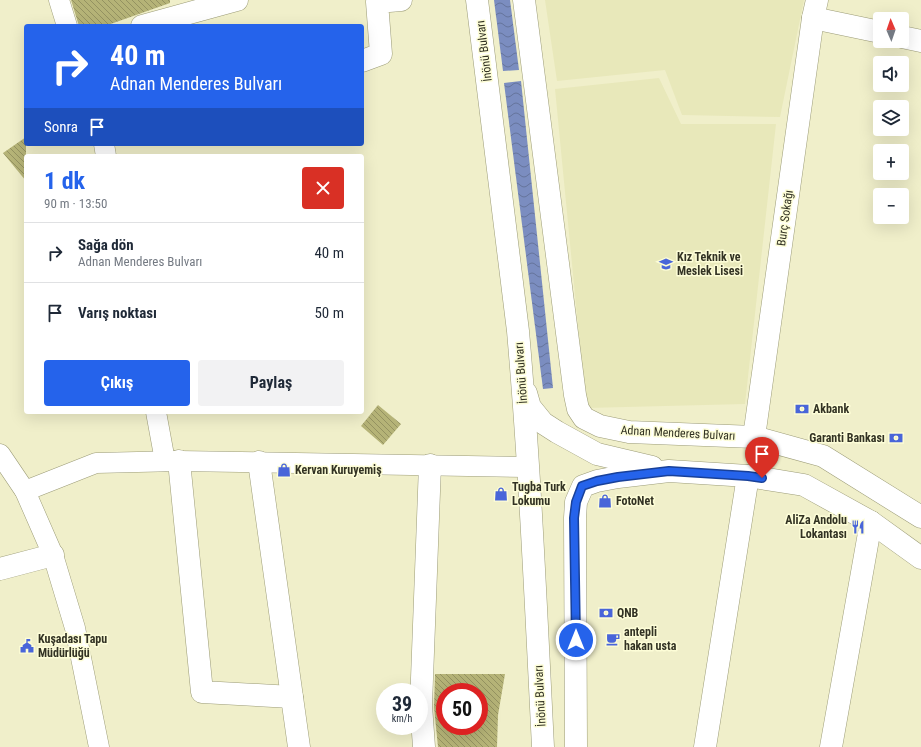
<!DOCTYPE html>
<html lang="tr">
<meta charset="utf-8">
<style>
:root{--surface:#fff;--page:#f2f2f3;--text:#1f2937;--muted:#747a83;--line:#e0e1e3;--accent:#2563eb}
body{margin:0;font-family:"Roboto Condensed",sans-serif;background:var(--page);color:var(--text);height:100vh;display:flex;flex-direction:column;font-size:15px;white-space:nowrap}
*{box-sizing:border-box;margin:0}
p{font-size:13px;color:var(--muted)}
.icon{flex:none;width:22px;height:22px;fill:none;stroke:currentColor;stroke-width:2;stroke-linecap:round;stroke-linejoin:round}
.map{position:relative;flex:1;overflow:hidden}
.panel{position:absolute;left:24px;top:154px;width:340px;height:260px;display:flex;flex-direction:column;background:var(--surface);border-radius:4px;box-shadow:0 4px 16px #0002}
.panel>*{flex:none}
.top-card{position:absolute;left:24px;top:24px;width:340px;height:122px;border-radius:4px;box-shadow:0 4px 16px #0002;background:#2563eb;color:#fff;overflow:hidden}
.needle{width:26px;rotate:358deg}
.controls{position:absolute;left:873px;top:12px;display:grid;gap:8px}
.controls a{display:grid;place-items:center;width:36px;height:36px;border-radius:4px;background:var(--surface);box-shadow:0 4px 16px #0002;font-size:20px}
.speed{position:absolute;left:376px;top:683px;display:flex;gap:8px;font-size:20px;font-weight:700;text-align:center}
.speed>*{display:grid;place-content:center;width:52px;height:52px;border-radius:50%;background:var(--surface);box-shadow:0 4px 16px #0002;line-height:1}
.speed small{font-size:10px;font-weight:400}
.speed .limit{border:6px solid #d22;background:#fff;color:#111}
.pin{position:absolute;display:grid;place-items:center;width:34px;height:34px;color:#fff;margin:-41px -17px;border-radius:50% 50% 50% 0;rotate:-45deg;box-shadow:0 0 4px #0007}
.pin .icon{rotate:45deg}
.me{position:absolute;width:44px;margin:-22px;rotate:0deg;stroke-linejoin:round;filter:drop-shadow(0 0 3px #0008)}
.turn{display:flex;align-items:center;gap:14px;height:84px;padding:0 20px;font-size:18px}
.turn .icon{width:52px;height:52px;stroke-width:2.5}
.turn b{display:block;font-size:28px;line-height:34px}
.then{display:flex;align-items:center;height:38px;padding:0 20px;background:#0003;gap:8px;font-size:15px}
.round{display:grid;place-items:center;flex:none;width:42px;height:42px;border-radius:4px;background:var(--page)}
.head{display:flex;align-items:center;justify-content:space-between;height:68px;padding:0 20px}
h1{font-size:24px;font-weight:700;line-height:30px;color:var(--accent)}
.button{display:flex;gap:8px;margin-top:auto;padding:8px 20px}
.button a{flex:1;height:46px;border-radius:4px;background:var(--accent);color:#fff;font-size:16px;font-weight:700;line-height:46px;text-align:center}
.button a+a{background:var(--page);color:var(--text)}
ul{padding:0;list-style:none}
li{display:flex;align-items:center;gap:12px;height:60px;padding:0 20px;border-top:1px solid var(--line)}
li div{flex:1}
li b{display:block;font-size:15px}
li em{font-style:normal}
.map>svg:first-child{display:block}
.built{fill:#e8e8ba}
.water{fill:url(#water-waves)}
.building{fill:url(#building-back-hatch);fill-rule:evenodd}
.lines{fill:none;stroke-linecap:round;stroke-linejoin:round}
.pedestrian-casing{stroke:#9c9c78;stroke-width:21}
.minor-casing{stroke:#9c9c78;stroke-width:23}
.secondary-casing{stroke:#9c9c78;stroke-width:23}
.pedestrian{stroke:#fff;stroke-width:20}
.minor{stroke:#fff;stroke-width:22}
.secondary{stroke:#fff;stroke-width:22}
.route-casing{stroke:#184099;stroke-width:10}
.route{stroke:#2563eb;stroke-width:7}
.labels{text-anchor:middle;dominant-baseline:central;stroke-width:3;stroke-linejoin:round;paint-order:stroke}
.street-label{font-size:12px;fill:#323223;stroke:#fdfdd7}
.poi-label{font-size:12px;font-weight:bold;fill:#323223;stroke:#fdfdd7;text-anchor:start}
</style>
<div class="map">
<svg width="921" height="747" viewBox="0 0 921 747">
<defs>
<pattern id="water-waves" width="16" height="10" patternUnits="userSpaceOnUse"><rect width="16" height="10" fill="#7b8dc0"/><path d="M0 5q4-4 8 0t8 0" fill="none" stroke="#65749c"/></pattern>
<pattern id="building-back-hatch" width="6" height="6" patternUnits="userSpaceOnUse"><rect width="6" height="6" fill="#b5b377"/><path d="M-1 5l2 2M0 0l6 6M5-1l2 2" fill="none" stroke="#949261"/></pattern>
</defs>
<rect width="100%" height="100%" fill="#f0efca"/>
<g class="built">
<polygon points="545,0 804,0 780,117 682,115 665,70 557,81"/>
<polygon points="659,78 681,124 776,124 745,404 586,408 555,89"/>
</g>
<g class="water">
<polygon points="494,0 510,0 519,70 503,71"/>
<polygon points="521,81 553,388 543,389 504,83"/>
</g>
<g class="building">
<polygon points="71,0 170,0 170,3 105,26 79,26"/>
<polygon points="26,137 26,181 3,153"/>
<polygon points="378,405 401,424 383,445 361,426"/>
<path d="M435,674H505L498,715L497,747H438L434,707ZM445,692H479V726H445Z"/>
</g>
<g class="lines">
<g class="pedestrian-casing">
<g id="pedestrian">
<polyline points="59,0 67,26"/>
<polyline points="104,144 106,156"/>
<polyline points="156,412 165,461"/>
<polyline points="0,454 25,491 53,555 75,628 99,747"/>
<polyline points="25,491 96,463 179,461 527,467"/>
</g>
</g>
<g class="minor-casing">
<g id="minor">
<polyline points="813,18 880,32"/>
<polyline points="142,26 237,0"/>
<polyline points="902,37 921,41"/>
<polyline points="362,61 381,54 377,2 401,0"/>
<polyline points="754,437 813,18 817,0"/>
<polyline points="179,461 202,692 292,697"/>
<polyline points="259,462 299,747"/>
<polyline points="0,569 53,555"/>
<polyline points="424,747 421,705 430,465"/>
<polyline points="705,747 748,476"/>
<polyline points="831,747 871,522"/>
</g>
</g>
<g class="secondary-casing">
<g id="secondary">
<path d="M477,0L518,331C530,469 536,608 543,747"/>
<polyline points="524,0 575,395 578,409 584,418 600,426 629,432 754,437 823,456 921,517"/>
<polyline points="526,393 530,407 543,423 557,432 597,454 652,467"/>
<polyline points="576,747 575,518 576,502 583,486 597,481 618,477 669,471 748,476 804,485 871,522 921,558"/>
</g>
</g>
<use href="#pedestrian" class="pedestrian"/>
<use href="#minor" class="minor"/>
<use href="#secondary" class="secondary"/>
</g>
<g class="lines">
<g class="route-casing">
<polyline id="route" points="576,640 574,518 576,502 582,486 597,481 618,477 669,471 748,476 762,478"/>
</g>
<use href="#route" class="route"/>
</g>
<defs>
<g id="school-bare" transform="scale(1.08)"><path d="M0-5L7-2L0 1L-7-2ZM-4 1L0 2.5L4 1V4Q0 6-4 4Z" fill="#4965d9" stroke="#fdfdd7" stroke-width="2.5" paint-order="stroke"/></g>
<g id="bank-bare" transform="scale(1.08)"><path d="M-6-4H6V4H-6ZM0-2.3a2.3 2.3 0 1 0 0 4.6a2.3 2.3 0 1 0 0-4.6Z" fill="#4965d9" stroke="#fdfdd7" stroke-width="2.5" paint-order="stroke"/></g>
<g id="shop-bare" transform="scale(1.08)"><path d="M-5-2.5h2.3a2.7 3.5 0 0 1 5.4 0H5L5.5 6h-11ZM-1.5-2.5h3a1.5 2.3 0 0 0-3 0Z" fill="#4965d9" stroke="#fdfdd7" stroke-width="2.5" paint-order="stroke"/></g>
<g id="restaurant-bare" transform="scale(1.08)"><path d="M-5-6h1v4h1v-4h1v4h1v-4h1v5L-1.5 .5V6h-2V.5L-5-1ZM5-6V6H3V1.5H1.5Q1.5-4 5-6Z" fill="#4965d9" stroke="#fdfdd7" stroke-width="2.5" paint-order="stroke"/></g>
<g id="cafe-bare" transform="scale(1.08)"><path d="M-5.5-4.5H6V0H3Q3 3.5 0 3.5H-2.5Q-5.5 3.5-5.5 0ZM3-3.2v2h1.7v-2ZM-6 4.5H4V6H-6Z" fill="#4965d9" stroke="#fdfdd7" stroke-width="2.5" paint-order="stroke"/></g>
<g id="civic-bare" transform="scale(1.08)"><path d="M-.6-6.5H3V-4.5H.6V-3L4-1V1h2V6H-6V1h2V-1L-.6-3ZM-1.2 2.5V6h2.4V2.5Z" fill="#4965d9" stroke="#fdfdd7" stroke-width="2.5" paint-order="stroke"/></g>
</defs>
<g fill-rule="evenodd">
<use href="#school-bare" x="666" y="264"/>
<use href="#bank-bare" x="802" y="409"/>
<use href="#bank-bare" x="896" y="438"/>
<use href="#shop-bare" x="284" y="470"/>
<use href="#shop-bare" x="501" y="494"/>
<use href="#shop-bare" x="605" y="501"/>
<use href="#restaurant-bare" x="858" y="527"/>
<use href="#bank-bare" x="606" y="613"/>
<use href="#cafe-bare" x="613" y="639"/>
<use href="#civic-bare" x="27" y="646"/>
</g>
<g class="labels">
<g class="street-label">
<text transform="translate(484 51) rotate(-97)">İnönü Bulvarı</text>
<text transform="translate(785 218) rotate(-82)">Burç Sokağı</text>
<text transform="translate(521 373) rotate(-94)">İnönü Bulvarı</text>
<text transform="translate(678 433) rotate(3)">Adnan Menderes Bulvarı</text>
<text transform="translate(540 696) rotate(-93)">İnönü Bulvarı</text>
</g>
<g class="poi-label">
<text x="677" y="257">Kız Teknik ve<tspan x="677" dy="14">Meslek Lisesi</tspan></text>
<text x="813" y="409">Akbank</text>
<text x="885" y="438" text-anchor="end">Garanti Bankası</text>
<text x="295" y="470">Kervan Kuruyemiş</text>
<text x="512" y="487">Tugba Turk<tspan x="512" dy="14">Lokumu</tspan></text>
<text x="616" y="501">FotoNet</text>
<text x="847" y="520" text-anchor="end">AliZa Andolu<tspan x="847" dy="14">Lokantası</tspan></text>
<text x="617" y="613">QNB</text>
<text x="624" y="632">antepli<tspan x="624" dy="14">hakan usta</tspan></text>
<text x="38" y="639">Kuşadası Tapu<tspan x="38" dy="14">Müdürlüğü</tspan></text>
</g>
</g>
</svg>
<div class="controls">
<a><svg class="needle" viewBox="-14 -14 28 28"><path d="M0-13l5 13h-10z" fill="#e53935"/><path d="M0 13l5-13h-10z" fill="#747a83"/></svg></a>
<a><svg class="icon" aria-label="sound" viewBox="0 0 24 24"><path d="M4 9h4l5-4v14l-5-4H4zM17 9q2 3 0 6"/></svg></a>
<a><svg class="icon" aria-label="layers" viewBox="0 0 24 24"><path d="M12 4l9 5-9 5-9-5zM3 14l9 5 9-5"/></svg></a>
<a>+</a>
<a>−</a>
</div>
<div class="speed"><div>39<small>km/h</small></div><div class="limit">50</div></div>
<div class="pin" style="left:762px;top:478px;background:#d93025"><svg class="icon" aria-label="arrive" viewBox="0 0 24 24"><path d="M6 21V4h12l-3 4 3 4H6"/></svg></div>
<svg class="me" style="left:576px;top:640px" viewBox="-20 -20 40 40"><circle r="17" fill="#2563eb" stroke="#fff" stroke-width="3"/><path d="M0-11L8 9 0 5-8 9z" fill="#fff"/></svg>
<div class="top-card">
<div class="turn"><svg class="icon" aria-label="right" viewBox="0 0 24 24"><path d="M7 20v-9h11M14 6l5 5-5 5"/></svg><div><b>40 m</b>Adnan Menderes Bulvarı</div></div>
<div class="then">Sonra<svg class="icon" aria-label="arrive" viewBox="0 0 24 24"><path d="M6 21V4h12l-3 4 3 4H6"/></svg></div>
</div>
<section class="panel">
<div class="head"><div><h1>1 dk</h1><p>90 m · 13:50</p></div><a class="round" style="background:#d93025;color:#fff"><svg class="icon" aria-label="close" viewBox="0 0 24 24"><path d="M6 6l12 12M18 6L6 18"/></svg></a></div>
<ul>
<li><svg class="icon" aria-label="right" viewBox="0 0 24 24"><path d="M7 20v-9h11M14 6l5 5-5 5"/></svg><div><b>Sağa dön</b><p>Adnan Menderes Bulvarı</p></div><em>40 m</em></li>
<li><svg class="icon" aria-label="arrive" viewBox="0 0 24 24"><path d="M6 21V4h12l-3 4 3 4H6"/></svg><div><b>Varış noktası</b></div><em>50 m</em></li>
</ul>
<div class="button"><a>Çıkış</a><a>Paylaş</a></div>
</section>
</div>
